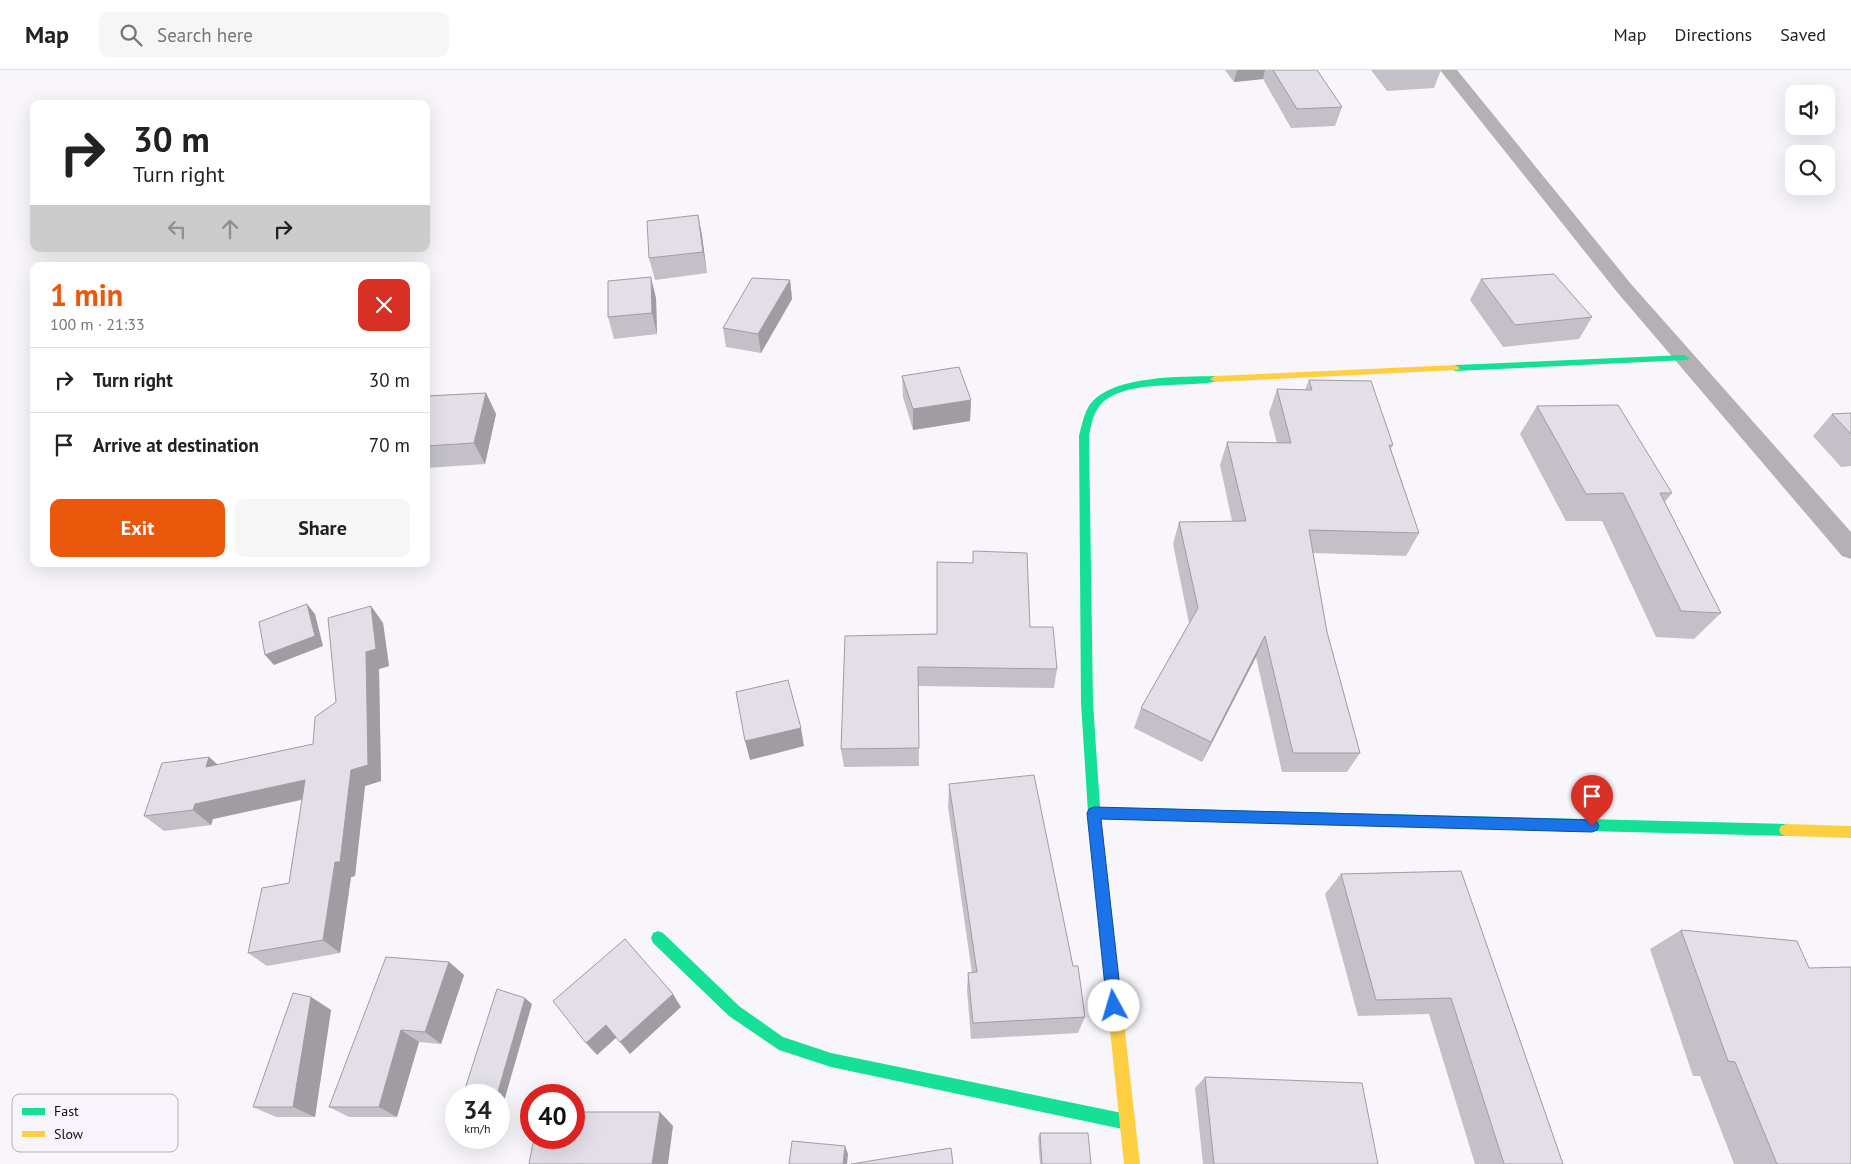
<!DOCTYPE html>
<meta charset="utf-8">
<style>
:root{--surface:#fff;--page:#f6f6f6;--text:#222;--muted:#767676;--line:#e0e0e0;--accent:#ea580c}
body{margin:0;font-family:"PT Sans",sans-serif;background:var(--page);color:var(--text);height:100vh;display:flex;flex-direction:column;font-size:19px;white-space:nowrap}
*{box-sizing:border-box;margin:0}
p{font-size:16px;color:var(--muted)}
.icon{flex:none;width:28px;height:28px;fill:none;stroke:currentColor;stroke-width:2;stroke-linecap:round;stroke-linejoin:round}
.map{position:relative;flex:1;overflow:hidden}
.sheet{position:absolute;left:30px;top:192px;width:400px;height:305px;display:flex;flex-direction:column;background:var(--surface);border-radius:10px;box-shadow:0 5px 20px #0002}
.sheet>*{flex:none}
.hud{position:absolute;left:30px;top:30px;width:400px;height:152px;border-radius:10px;box-shadow:0 5px 20px #0002;background:#fff;color:var(--text);overflow:hidden}
.tools{position:absolute;left:1785px;top:15px;display:grid;gap:10px}
.tools a{display:grid;place-items:center;width:50px;height:50px;border-radius:10px;background:var(--surface);box-shadow:0 5px 20px #0002;font-size:25px}
.speed{position:absolute;left:445px;top:1014px;display:flex;gap:10px;font-size:25px;font-weight:700;text-align:center}
.speed>*{display:grid;place-content:center;width:65px;height:65px;border-radius:50%;background:var(--surface);box-shadow:0 5px 20px #0002;line-height:1}
.speed small{font-size:12px;font-weight:400}
.speed .limit{border:8px solid #d22;background:#fff;color:#111}
.pin{position:absolute;display:grid;place-items:center;width:42px;height:42px;color:#fff;margin:-51px -21px;border-radius:50% 50% 50% 0;rotate:-45deg;box-shadow:0 0 5px #0007}
.pin .icon{rotate:45deg}
.me{position:absolute;width:55px;margin:-28px;rotate:354deg;stroke-linejoin:round;filter:drop-shadow(0 0 4px #0008)}
.turn{display:flex;align-items:center;gap:18px;height:105px;padding:0 20px;font-size:22px}
.turn .icon{width:65px;height:65px;stroke-width:2.5}
.turn b{display:block;font-size:35px;line-height:42px}
.lanes{display:flex;align-items:center;height:48px;padding:0 20px;background:#0003;justify-content:center;gap:25px;direction:ltr}
.lanes .off{opacity:.35}
.round{display:grid;place-items:center;flex:none;width:52px;height:52px;border-radius:10px;background:var(--page)}
.overview{display:flex;align-items:center;justify-content:space-between;height:85px;padding:0 20px}
h1{font-size:30px;font-weight:600;line-height:38px;color:var(--accent)}
.primary-button{display:flex;gap:10px;margin-top:auto;padding:10px 20px}
.primary-button a{flex:1;height:58px;border-radius:10px;background:var(--accent);color:#fff;font-size:20px;font-weight:600;line-height:58px;text-align:center}
.primary-button a+a{background:var(--page);color:var(--text)}
ul{padding:0;list-style:none}
li{display:flex;align-items:center;gap:15px;height:65px;padding:0 20px;border-top:1px solid var(--line)}
li div{flex:1}
li b{display:block;font-size:19px}
li em{font-style:normal}
header{display:flex;align-items:center;gap:30px;box-sizing:border-box;height:70px;padding:0 25px;background:var(--surface);border-bottom:1px solid var(--line)}
header strong{font-size:24px}
nav{display:flex;gap:28px;margin-inline-start:auto;font-size:18px}
.search{width:350px;height:45px;background:var(--page);display:flex;align-items:center;gap:12px;box-sizing:border-box;padding:0 18px;border-radius:10px;color:var(--muted);font-size:19px}
.map>svg:first-child{display:block}
.lines{fill:none;stroke-linecap:round;stroke-linejoin:round}
.street{fill:#b3b1b3;fill-rule:evenodd}
.fast{fill:#16e098;fill-rule:evenodd}
.slow{fill:#ffcf43;fill-rule:evenodd}
.wall{fill:#c3c0c8}
.shaded-wall{fill:#9f9ca2}
.building{fill:#e3dfe8;stroke:#9f9ca2}
.route{fill:#1a73e8;stroke:#114b97}
.key{fill:#f8f4fc;stroke:#b2afb6;stroke-width:1}
.key-label{font-size:14px;fill:#0f0e11}
</style>
<header>
<strong>Map</strong>
<div class="search"><svg class="icon" aria-label="search" viewBox="0 0 24 24"><circle cx="10" cy="10" r="6"/><path d="M15 15l6 6"/></svg>Search here</div>
<nav><a>Map</a><a>Directions</a><a>Saved</a></nav>
</header>
<div class="map">
<svg width="1851" height="1094" viewBox="0 0 1851 1094">
<rect width="100%" height="100%" fill="#f8f6fa"/>
<g class="lines">
<polygon class="street" points="1440,0 1457,0 1631,214 1851,462 1851,489 1842,486 1617,222"/>
<g class="fast">
<polygon points="1684,285 1689,288 1687,290 1455,301 1450,298 1455,295"/>
<path d="M1215,306L1220,309L1218,311C1187,319 1116,307 1097,340C1092,348 1091,357 1089,366L1093,633L1100,737L1786,754L1791,756L1793,760L1791,764L1786,766L1101,749L1115,874L1113,879L1108,881L1103,879L1101,874L1088,743L1081,633L1079,366C1082,355 1084,342 1091,333C1115,305 1181,307 1215,306Z"/>
<polygon points="658,861 663,863 739,936 783,967 831,983 1127,1044 1132,1047 1135,1052 1132,1057 1127,1060 831,997 779,980 729,946 653,873 651,868 653,863"/>
</g>
<g class="slow">
<polygon points="1455,295 1460,298 1458,300 1215,312 1210,309 1215,306"/>
<polygon points="1786,754 1851,756 1851,768 1786,766 1781,764 1779,760 1781,756"/>
<polygon points="1108,867 1113,869 1115,874 1140,1094 1124,1094 1101,874 1103,869"/>
</g>
</g>
<g class="wall">
<polygon points="1225,0 1317,0 1342,37 1335,56 1291,58 1263,9 1234,12"/>
<polygon points="1371,0 1441,0 1434,18 1387,21"/>
<polygon points="698,145 702,166 707,203 655,210 649,188"/>
<polygon points="1481,209 1592,247 1579,269 1503,277 1470,230"/>
<polygon points="790,210 792,229 761,283 726,277 723,258"/>
<polygon points="656,228 657,264 614,269 608,247"/>
<polygon points="902,306 971,330 970,351 913,360 903,327"/>
<polygon points="1309,310 1393,375 1391,379 1419,463 1406,486 1313,483 1327,562 1360,683 1347,702 1282,702 1256,587 1202,692 1134,658 1141,638 1189,553 1173,474 1179,452 1232,451 1220,395 1227,372 1277,373 1269,343 1277,319 1305,320"/>
<polygon points="486,323 496,344 485,394 426,398 426,326"/>
<polygon points="1537,336 1672,423 1665,432 1721,543 1694,569 1656,567 1602,451 1566,451 1520,364"/>
<polygon points="1851,343 1851,396 1841,397 1813,366 1832,344"/>
<polygon points="973,481 1030,557 1057,599 1054,618 918,616 919,696 844,697 841,679 937,564 973,493"/>
<polygon points="371,536 383,553 389,596 379,599 381,711 365,716 355,806 351,807 340,883 267,896 248,883 289,813 302,730 213,749 211,755 164,761 144,746 209,687 218,695 313,674 336,632"/>
<polygon points="949,714 1073,896 1085,947 1078,963 971,969 967,920 968,903 972,903 948,737"/>
<polygon points="1461,801 1563,1094 1475,1094 1429,944 1358,946 1325,824 1341,804"/>
<polygon points="1681,860 1809,898 1851,1094 1734,1094 1700,1006 1693,1006 1650,879"/>
<polygon points="449,892 464,905 441,974 419,972 397,1047 349,1047 329,1037"/>
<polygon points="311,927 331,940 315,1047 276,1047 253,1037"/>
<polygon points="1205,1007 1378,1094 1203,1094 1195,1018"/>
<polygon points="1040,1063 1091,1094 1040,1094 1038,1068"/>
</g>
<g class="shaded-wall">
<polygon points="1237,0 1265,0 1263,9 1234,12"/>
<polygon points="698,145 702,166 707,203 703,182"/>
<polygon points="651,207 656,228 657,264 652,243"/>
<polygon points="790,210 792,229 761,283 758,264"/>
<polygon points="486,323 496,344 485,394 474,373"/>
<polygon points="971,330 970,351 913,360 913,339"/>
<polygon points="307,534 315,544 323,576 274,595 265,585"/>
<polygon points="371,536 383,553 389,596 379,599 381,711 365,716 355,806 351,807 340,883 323,870 366,582"/>
<polygon points="1265,566 1256,587 1202,692 1211,672"/>
<polygon points="801,658 804,676 750,690 745,671"/>
<polygon points="209,687 227,703 206,697"/>
<polygon points="305,710 321,725 213,749 211,755 193,740 195,734"/>
<polygon points="449,892 464,905 441,974 425,962"/>
<polygon points="673,924 681,937 630,984 620,972"/>
<polygon points="311,927 331,940 315,1047 293,1037"/>
<polygon points="525,928 532,934 503,1035 499,1032 499,1025 497,1025"/>
<polygon points="606,955 617,967 597,985 586,973"/>
<polygon points="401,960 419,972 397,1047 379,1037"/>
<polygon points="660,1042 673,1056 668,1094 652,1094"/>
<polygon points="845,1076 848,1084 847,1094 843,1094"/>
</g>
<g class="building">
<polygon points="1273,0 1317,0 1342,37 1297,39"/>
<polygon points="698,145 703,182 649,188 647,151"/>
<polygon points="1554,204 1592,247 1515,255 1481,209"/>
<polygon points="651,207 652,243 608,247 608,211"/>
<polygon points="752,208 790,210 758,264 723,258"/>
<polygon points="959,297 971,330 913,339 902,306"/>
<polygon points="1309,310 1371,311 1393,375 1389,375 1419,463 1309,460 1327,562 1360,683 1293,683 1265,566 1211,672 1141,638 1198,538 1179,452 1246,451 1227,372 1291,373 1277,319 1312,320"/>
<polygon points="486,323 474,373 426,376 426,326"/>
<polygon points="1618,335 1672,423 1660,423 1721,543 1681,541 1623,423 1586,424 1537,336"/>
<polygon points="1851,343 1851,364 1832,344"/>
<polygon points="973,481 1027,483 1030,557 1053,557 1057,599 918,597 919,678 841,679 845,566 937,564 937,492 973,493"/>
<polygon points="307,534 315,566 265,585 259,552"/>
<polygon points="371,536 376,579 366,582 368,695 351,700 340,792 335,792 323,870 248,883 262,818 289,813 305,710 195,734 193,740 144,746 162,693 209,687 206,697 313,674 315,647 336,632 328,548"/>
<polygon points="788,610 801,658 745,671 736,622"/>
<polygon points="1034,705 1073,896 1078,896 1085,947 973,953 968,903 977,902 949,714"/>
<polygon points="1461,801 1563,1094 1504,1094 1451,928 1376,930 1341,804"/>
<polygon points="1681,860 1797,871 1809,898 1851,897 1851,1094 1777,1094 1735,992 1728,991"/>
<polygon points="625,869 673,924 620,972 606,955 586,973 553,931"/>
<polygon points="386,887 449,892 425,962 401,960 379,1037 329,1037"/>
<polygon points="497,919 525,928 497,1025 463,1025"/>
<polygon points="293,923 311,927 293,1037 253,1037"/>
<polygon points="1205,1007 1362,1013 1378,1094 1214,1094"/>
<polygon points="574,1042 660,1042 652,1094 529,1094 534,1068 574,1068"/>
<polygon points="1040,1063 1088,1063 1091,1094 1042,1094"/>
<polygon points="792,1071 845,1076 843,1094 789,1094"/>
<polygon points="951,1078 953,1094 851,1094"/>
</g>
<polygon class="route" points="1094,737 1592,750 1597,752 1599,756 1597,760 1592,762 1101,749 1122,936 1120,941 1114,943 1109,941 1107,936 1087,743 1089,739"/>
<rect x="12" y="1024" width="166" height="58" rx="8" class="key"/>
<rect x="22" y="1038" width="23" height="7" fill="#16e098"/>
<rect x="22" y="1061" width="23" height="6" fill="#ffcf43"/>
<g class="key-label">
<text x="54" y="1046">Fast</text>
<text x="54" y="1069">Slow</text>
</g>
</svg>
<div class="tools">
<a><svg class="icon" aria-label="sound" viewBox="0 0 24 24"><path d="M4 9h4l5-4v14l-5-4H4zM17 9q2 3 0 6"/></svg></a>
<a><svg class="icon" aria-label="search" viewBox="0 0 24 24"><circle cx="10" cy="10" r="6"/><path d="M15 15l6 6"/></svg></a>
</div>
<div class="speed"><div>34<small>km/h</small></div><div class="limit">40</div></div>
<div class="pin" style="left:1592px;top:756px;background:#d93025"><svg class="icon" aria-label="arrive" viewBox="0 0 24 24"><path d="M6 21V4h12l-3 4 3 4H6"/></svg></div>
<svg class="me" style="left:1114px;top:936px" viewBox="-20 -20 40 40"><circle r="19" fill="#fff"/><path d="M0-13L10 11 0 6-10 11z" fill="#1a73e8"/></svg>
<div class="hud">
<div class="turn"><svg class="icon" aria-label="right" viewBox="0 0 24 24"><path d="M7 20v-9h11M14 6l5 5-5 5"/></svg><div><b>30 m</b>Turn right</div></div>
<div class="lanes"><svg class="icon off" aria-label="left" viewBox="0 0 24 24"><path d="M17 20v-9H6M10 6l-5 5 5 5"/></svg><svg class="icon off" aria-label="ahead" viewBox="0 0 24 24"><path d="M12 20V5M6 11l6-6 6 6"/></svg><svg class="icon" aria-label="right" viewBox="0 0 24 24"><path d="M7 20v-9h11M14 6l5 5-5 5"/></svg></div>
</div>
<section class="sheet">
<div class="overview"><div><h1>1 min</h1><p>100 m · 21:33</p></div><a class="round" style="background:#d93025;color:#fff"><svg class="icon" aria-label="close" viewBox="0 0 24 24"><path d="M6 6l12 12M18 6L6 18"/></svg></a></div>
<ul>
<li><svg class="icon" aria-label="right" viewBox="0 0 24 24"><path d="M7 20v-9h11M14 6l5 5-5 5"/></svg><div><b>Turn right</b></div><em>30 m</em></li>
<li><svg class="icon" aria-label="arrive" viewBox="0 0 24 24"><path d="M6 21V4h12l-3 4 3 4H6"/></svg><div><b>Arrive at destination</b></div><em>70 m</em></li>
</ul>
<div class="primary-button"><a>Exit</a><a>Share</a></div>
</section>
</div>
